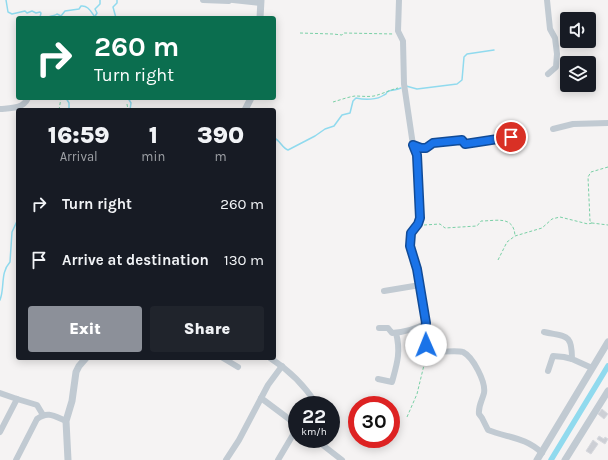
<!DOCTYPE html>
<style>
:root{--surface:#171b24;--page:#20242c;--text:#f1f3f6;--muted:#9ea1a6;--accent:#8c9099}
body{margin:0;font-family:Karla,sans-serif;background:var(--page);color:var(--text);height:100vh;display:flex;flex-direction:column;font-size:15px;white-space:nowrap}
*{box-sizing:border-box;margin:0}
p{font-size:13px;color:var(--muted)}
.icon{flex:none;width:22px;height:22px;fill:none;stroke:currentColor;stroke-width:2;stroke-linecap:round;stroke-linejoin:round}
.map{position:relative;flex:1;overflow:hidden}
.sheet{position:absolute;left:16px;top:108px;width:260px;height:252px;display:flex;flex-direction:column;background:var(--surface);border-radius:4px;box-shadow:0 2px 10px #0003}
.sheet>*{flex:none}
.hud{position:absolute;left:16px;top:16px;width:260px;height:84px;border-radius:4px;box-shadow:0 2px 10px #0003;background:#0b6e4f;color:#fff;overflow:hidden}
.fabs{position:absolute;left:560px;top:12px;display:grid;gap:8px}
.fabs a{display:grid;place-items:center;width:36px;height:36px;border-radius:4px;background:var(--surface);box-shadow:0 2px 10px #0003;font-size:20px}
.speed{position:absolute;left:288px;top:396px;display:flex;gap:8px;font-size:20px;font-weight:700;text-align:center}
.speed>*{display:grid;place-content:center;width:52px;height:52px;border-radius:50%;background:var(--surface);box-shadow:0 2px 10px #0003;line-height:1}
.speed small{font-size:10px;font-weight:400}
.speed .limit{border:6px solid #d22;background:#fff;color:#111}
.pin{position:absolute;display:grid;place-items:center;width:34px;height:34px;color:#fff;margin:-17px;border:2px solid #fff;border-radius:50%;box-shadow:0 1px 4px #0007}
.me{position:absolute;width:44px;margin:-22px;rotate:359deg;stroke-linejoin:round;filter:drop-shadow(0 0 3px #0008)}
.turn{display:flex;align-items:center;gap:14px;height:84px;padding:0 12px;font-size:18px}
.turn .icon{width:52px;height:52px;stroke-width:2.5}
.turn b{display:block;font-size:28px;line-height:34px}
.eta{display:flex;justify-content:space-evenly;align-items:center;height:68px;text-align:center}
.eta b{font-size:24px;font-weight:800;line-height:28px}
.primary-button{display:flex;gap:8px;margin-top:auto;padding:8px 12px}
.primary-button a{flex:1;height:46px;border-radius:4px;background:var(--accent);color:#fff;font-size:16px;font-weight:800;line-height:46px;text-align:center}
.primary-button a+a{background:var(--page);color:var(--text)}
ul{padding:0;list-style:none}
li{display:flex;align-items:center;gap:12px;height:56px;padding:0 12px}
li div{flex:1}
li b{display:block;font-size:15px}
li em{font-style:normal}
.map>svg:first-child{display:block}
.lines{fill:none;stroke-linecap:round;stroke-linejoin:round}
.stream{stroke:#90daee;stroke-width:1.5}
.canal{stroke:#90daee;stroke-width:5.5}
.building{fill:#cdcfd5;stroke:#d7d9de}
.path{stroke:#7ad0a6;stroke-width:1;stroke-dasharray:3 2;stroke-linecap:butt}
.minor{stroke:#c1cad2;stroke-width:6}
.tertiary{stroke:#c1cad2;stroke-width:7}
.route-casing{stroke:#114b97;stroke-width:10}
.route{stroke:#1a73e8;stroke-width:7}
</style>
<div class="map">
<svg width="608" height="460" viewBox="0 0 608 460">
<rect width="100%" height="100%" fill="#f5f3f3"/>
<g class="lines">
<g class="stream">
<path d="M6,0L8,12L12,14L25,11L27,13L32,11L36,13L40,12L41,13L40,17C43,18 55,16 57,14L61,16L65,11L79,9L81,6C88,5 91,12 95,17"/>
<polyline points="94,18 97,13 95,9 100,4 100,0"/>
<polyline points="116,18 113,7 117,3 117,0"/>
<polyline points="406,86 417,89 457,84 462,80 464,57 467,54 494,50"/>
<polyline points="66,98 69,103 69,108 67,110"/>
<polyline points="128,98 131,103 130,110"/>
<path d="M274,138C280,140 282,148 288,150L315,136L325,129L334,126L342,115L350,113L353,101L356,98C365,100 377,100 384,95C389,93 384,93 389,91C394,90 397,90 401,88"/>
<path d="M0,300C5,287 0,273 10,262L12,232L18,219"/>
</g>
<polyline class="canal" points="551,460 608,366"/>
</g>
<g class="building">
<polygon points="602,409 608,414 604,419 598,414"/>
<polygon points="599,436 604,439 605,437 608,439 605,444 597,439"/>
<polygon points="593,440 598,444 591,454 586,451"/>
</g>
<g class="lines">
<g class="path">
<polyline points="300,33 333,34 342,35 344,33 394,34"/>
<path d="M333,102C340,100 348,97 355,96C361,96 367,97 374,96C382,94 390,90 398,88"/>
<polyline points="127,104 128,110"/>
<polyline points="59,110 61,98"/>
<polyline points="608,167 591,172 588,177 590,221 592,223 608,225"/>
<path d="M424,225L440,224L445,228L477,226L481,221C496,221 514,215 515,236"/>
<polyline points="498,260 507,242 515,236 542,228 552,219 560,217 588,224 592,223"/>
<polyline points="407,417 417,394 424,365"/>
</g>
<g class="minor">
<polyline points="203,0 229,1 230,0"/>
<polyline points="233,0 260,3"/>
<polyline points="399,0 398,31 403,41 404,84 413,145 417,155 420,218 418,224 411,233 410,246 417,269 426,323 425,336 427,354 426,359"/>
<polyline points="547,0 550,29 555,38 557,54 556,67 548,74"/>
<path d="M0,109C11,108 23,109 28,98"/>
<polyline points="553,129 573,124 608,123"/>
<polyline points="413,145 421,148 426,148 433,143 462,141 465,144 511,137"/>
<polyline points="384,291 420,285"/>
<path d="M379,328H388L392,333C404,332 415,330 426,323"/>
<path d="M544,332C566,337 572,333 572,359L592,368"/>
<path d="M434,352C441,352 457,350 463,352C473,357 486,382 484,393C482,401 478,406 479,414L482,418L488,430C508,438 525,437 542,453"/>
<polyline points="223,358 238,367"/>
<path d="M270,358C289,370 305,386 317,405"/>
<polyline points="548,371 553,356 564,357 572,359"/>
<path d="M378,379L392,382C397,364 401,352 396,333"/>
<polyline points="0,393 17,399 37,405 43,415"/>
<polyline points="261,398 297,425"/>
<polyline points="0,432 17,399"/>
<polyline points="315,439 342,460"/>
<path d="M16,460L37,419C48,411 54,416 66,421"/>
<polyline points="226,460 239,440 268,385 282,366"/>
<polyline points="278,460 297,428"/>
</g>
<g class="tertiary">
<polyline points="260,18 261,0"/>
<polyline points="245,110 251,98"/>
<polyline points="68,460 66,421 72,401 76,372 79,366 86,358"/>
<polyline points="537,460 608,342"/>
<polyline points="565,460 608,391"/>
</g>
</g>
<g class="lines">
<g class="route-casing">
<polyline id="route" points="426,345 424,336 426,323 417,269 410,246 411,233 418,224 420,218 417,155 413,145 421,148 426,148 433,143 462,140 465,144 511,137"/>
</g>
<use href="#route" class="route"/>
</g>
</svg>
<div class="fabs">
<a><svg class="icon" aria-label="sound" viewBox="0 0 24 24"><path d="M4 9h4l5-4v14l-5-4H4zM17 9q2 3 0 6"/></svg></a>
<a><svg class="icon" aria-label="layers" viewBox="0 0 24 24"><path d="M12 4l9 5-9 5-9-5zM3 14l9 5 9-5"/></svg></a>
</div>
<div class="speed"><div>22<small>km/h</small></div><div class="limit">30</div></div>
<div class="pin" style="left:511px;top:137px;background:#d93025"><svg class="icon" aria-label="arrive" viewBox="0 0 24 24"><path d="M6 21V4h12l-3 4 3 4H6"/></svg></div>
<svg class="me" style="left:426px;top:345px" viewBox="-20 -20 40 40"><circle r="19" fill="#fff"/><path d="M0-13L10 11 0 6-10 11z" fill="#1a73e8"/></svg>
<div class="hud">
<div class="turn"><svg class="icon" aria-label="right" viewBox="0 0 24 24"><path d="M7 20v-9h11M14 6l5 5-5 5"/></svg><div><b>260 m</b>Turn right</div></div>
</div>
<section class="sheet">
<div class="eta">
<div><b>16:59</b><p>Arrival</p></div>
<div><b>1</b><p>min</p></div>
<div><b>390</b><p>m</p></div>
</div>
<ul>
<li><svg class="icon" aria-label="right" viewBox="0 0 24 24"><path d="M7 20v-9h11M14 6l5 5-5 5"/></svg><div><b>Turn right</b></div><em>260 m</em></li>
<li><svg class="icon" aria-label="arrive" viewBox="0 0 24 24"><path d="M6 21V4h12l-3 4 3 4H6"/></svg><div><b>Arrive at destination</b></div><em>130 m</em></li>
</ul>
<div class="primary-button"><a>Exit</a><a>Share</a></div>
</section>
</div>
